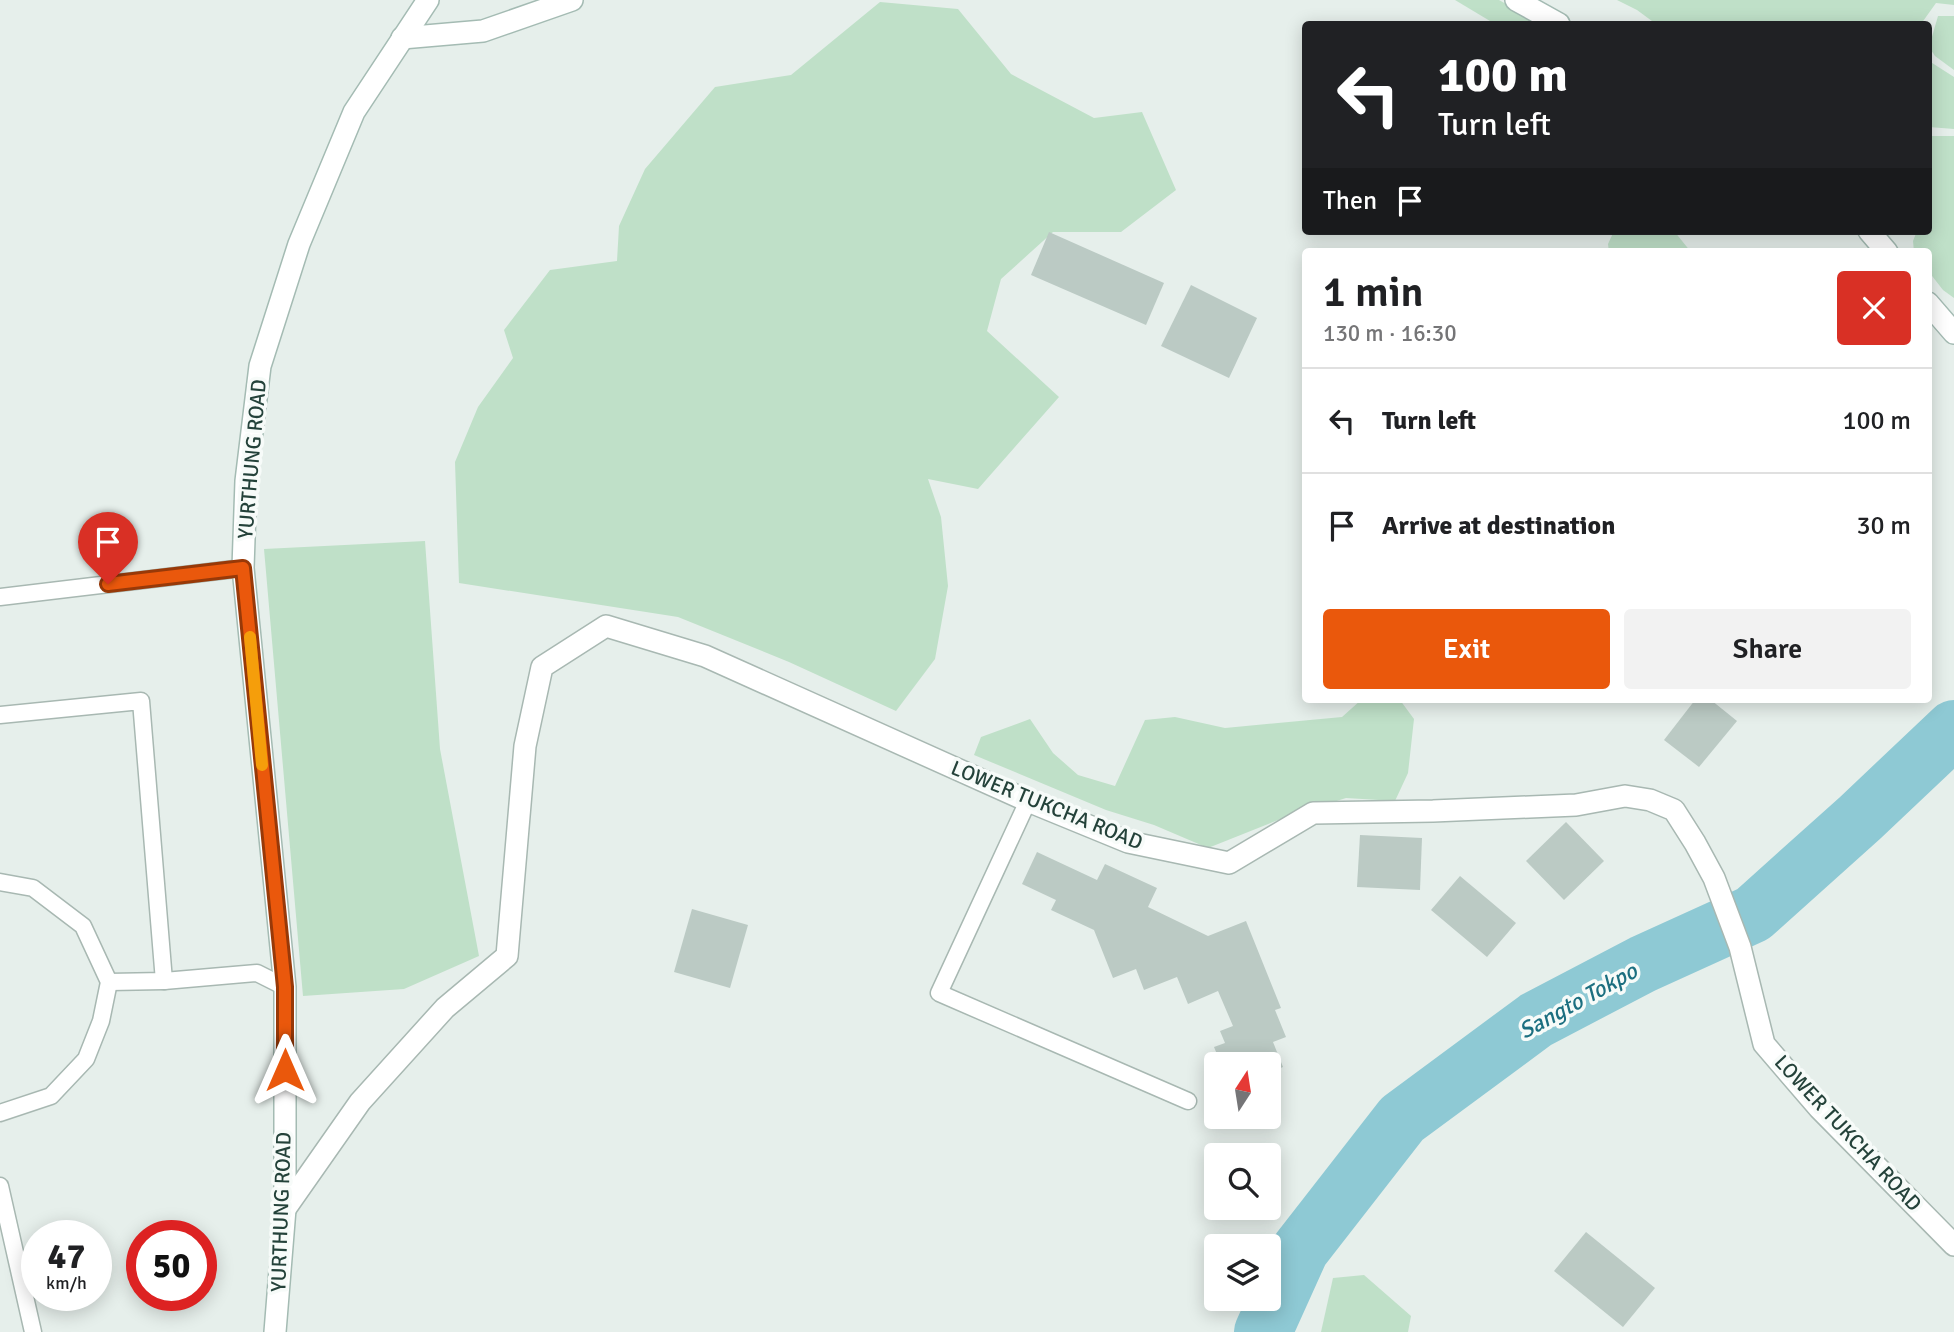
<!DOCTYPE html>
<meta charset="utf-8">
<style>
:root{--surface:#fff;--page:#f2f2f2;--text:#202124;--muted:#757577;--line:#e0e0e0;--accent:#ea580c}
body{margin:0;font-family:Signika,sans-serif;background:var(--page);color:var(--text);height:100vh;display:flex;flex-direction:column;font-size:26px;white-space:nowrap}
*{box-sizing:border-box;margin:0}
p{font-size:23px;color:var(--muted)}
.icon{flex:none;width:38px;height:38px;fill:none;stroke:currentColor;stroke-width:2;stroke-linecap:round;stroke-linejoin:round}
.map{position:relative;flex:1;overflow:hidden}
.details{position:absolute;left:1302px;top:248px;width:630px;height:455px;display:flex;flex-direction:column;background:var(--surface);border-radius:7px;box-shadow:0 4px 18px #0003}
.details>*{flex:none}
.hud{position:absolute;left:1302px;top:21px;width:630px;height:214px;border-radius:7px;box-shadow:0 4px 18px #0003;background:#202124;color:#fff;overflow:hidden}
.needle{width:46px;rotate:12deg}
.buttons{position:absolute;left:1204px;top:1052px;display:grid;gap:14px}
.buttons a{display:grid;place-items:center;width:77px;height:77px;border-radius:7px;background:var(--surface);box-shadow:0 4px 18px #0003;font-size:35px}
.speed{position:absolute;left:21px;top:1220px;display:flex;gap:14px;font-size:35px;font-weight:700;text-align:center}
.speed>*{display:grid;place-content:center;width:91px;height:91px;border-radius:50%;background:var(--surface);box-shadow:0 4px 18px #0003;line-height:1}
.speed small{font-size:18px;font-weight:400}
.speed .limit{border:10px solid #d22;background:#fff;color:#111}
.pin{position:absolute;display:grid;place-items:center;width:60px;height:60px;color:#fff;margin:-72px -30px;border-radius:50% 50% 50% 0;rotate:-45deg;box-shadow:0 0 7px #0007}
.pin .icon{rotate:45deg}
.me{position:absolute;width:77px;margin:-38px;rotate:0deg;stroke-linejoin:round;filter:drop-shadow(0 0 5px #0008)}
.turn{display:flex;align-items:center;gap:24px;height:147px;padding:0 21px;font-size:32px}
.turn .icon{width:91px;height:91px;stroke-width:2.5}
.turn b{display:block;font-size:49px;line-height:60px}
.then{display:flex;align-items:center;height:66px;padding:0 21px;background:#0003;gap:14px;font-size:26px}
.round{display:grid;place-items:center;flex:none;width:74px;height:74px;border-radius:7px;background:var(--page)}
.overview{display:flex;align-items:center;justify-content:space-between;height:119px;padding:0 21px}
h1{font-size:42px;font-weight:600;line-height:52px}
.cta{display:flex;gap:14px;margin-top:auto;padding:14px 21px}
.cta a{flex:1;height:80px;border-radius:7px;background:var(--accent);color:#fff;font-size:28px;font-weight:600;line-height:80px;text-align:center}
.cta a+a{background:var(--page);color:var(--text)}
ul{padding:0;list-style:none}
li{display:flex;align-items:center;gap:21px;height:105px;padding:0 21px;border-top:2px solid var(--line)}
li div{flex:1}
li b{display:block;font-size:26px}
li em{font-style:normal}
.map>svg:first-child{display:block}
.green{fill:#bfe0c8}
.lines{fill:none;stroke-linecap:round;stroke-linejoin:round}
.river{stroke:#8ec9d4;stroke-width:58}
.building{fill:#bbcac4}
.lane-casing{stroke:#a8b8b2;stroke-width:19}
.street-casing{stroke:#a8b8b2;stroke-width:24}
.secondary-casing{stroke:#a4bbb3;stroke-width:24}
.lane{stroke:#fff;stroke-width:16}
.street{stroke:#fff;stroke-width:21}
.secondary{stroke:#fff;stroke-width:21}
.route-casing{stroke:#983908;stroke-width:18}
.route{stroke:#ea580c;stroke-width:12}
.slow{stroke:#f59e0b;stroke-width:12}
.labels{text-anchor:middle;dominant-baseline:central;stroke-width:7;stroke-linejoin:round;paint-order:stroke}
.street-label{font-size:21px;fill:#24423a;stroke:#f7fbf9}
.water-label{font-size:23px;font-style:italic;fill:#1c6f80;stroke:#f7fbf9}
</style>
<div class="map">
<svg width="1954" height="1332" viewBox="0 0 1954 1332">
<rect width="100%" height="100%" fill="#e6efeb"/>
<g class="green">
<polygon points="1455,0 1499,0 1541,24 1495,24"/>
<polygon points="1617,0 1954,0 1954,5 1936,3 1921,24 1656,24 1637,10"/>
<polygon points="880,2 958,9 1011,74 1094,118 1142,112 1176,190 1121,232 1053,232 1001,279 987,331 1059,397 978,489 928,479 941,517 948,586 935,659 896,711 789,662 678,617 459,583 455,462 478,407 513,358 504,330 550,270 617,261 619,226 645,169 715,87 791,75"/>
<polygon points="1938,16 1954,16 1954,70 1935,56 1929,47"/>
<polygon points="1929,61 1954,77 1954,129 1929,127"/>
<polygon points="1929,136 1954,136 1954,298 1943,290 1929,272 1928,252 1914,252 1913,241 1917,231 1928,231"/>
<polygon points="1614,231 1674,231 1691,252 1609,252 1608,244"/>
<polygon points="425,541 440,749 479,956 404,989 303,996 264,549"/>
<polygon points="1361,700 1400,700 1414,719 1408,773 1395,801 1346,798 1283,818 1208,848 1154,825 1106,810 974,755 981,737 1030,719 1053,753 1078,775 1115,786 1145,720 1175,717 1225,728 1342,717"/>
<polygon points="1364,1275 1411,1316 1408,1332 1321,1332 1333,1278"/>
</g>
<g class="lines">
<polyline class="river" points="1263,1332 1300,1250 1402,1119 1536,1020 1643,964 1753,914 1860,818 1954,729"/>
</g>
<g class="building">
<polygon points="1049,232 1164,283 1146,325 1031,275"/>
<polygon points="1191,285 1257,318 1229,378 1161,346"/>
<polygon points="1695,700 1711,700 1737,721 1699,767 1664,740"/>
<polygon points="1566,822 1604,861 1564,900 1526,861"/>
<polygon points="1360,835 1422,838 1420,890 1357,887"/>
<polygon points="1037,852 1097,880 1105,864 1157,888 1148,907 1208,936 1246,921 1281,1008 1275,1010 1286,1037 1273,1042 1283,1067 1269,1073 1269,1064 1221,1064 1214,1047 1225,1043 1220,1031 1233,1026 1218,991 1188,1004 1177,977 1144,990 1136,969 1113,978 1094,930 1051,910 1056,900 1022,884"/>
<polygon points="1460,876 1516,923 1487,957 1431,910"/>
<polygon points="692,909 748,925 730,988 674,972"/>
<polygon points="1586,1232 1655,1288 1623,1327 1554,1271"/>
</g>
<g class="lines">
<g class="lane-casing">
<g id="lane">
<polyline points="0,597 243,568"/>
<polyline points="0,715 141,701 164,981"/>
<polyline points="1028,801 939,993 1188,1101"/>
<polyline points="0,882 33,888 83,926 109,982 101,1021 86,1059 51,1096 0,1113"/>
<polyline points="109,982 164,981 257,973 285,987"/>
<polyline points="0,1186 33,1332"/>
</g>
</g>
<g class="street-casing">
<polyline id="street" points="285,1209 360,1102 445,1008 507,956 525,746 542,667 606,626 705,656 1028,801 1128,842 1229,863 1313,813 1433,811 1576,805 1625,796 1650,800 1674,810 1695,843 1714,878 1740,947 1764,1044 1819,1108 1954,1245"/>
</g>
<g class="secondary-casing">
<g id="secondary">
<polyline points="1516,0 1559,24"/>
<polyline points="402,38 483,31 572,0"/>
<polyline points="1869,231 1887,252"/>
<polyline points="1928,303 1954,333"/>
<polyline points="275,1332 285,1209 285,987 243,568 246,481 260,366 299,244 354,112 428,0"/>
</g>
</g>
<use href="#lane" class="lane"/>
<use href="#street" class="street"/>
<use href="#secondary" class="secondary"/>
</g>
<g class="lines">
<g class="route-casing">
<polyline id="route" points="108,584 243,568 285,987 285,1070"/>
</g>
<use href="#route" class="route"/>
<polyline class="slow" points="250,637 262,765"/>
</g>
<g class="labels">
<g class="street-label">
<text transform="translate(252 459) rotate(-85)">YURTHUNG ROAD</text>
<text transform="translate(1047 805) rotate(22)">LOWER TUKCHA ROAD</text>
<text transform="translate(1848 1133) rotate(47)">LOWER TUKCHA ROAD</text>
<text transform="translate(281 1212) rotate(-88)">YURTHUNG ROAD</text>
</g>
<g class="water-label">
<text transform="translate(1578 1001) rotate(-29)">Sangto Tokpo</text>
</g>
</g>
</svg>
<div class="buttons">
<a><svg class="needle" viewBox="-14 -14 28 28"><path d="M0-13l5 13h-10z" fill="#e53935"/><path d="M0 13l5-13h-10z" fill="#757577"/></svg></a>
<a><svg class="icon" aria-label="search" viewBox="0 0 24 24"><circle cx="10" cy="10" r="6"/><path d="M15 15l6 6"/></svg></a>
<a><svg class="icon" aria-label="layers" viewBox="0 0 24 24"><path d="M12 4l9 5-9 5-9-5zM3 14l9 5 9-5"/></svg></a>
</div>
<div class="speed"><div>47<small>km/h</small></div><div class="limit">50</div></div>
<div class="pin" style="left:108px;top:584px;background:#d93025"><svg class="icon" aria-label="arrive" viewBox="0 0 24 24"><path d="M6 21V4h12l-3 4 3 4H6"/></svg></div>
<svg class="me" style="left:285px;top:1070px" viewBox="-20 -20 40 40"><path d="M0-17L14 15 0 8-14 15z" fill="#ea580c" stroke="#fff" stroke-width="4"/></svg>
<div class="hud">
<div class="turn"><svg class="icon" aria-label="left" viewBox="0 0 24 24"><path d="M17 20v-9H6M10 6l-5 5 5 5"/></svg><div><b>100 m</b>Turn left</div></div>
<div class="then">Then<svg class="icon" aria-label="arrive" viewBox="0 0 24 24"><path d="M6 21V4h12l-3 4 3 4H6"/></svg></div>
</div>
<section class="details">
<div class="overview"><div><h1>1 min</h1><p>130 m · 16:30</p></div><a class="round" style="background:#d93025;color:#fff"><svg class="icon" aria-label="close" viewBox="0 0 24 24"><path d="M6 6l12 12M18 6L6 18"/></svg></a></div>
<ul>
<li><svg class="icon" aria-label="left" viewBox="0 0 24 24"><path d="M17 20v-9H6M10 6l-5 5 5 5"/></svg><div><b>Turn left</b></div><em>100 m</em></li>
<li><svg class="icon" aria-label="arrive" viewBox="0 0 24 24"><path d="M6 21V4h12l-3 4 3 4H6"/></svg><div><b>Arrive at destination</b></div><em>30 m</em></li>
</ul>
<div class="cta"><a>Exit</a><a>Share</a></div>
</section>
</div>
